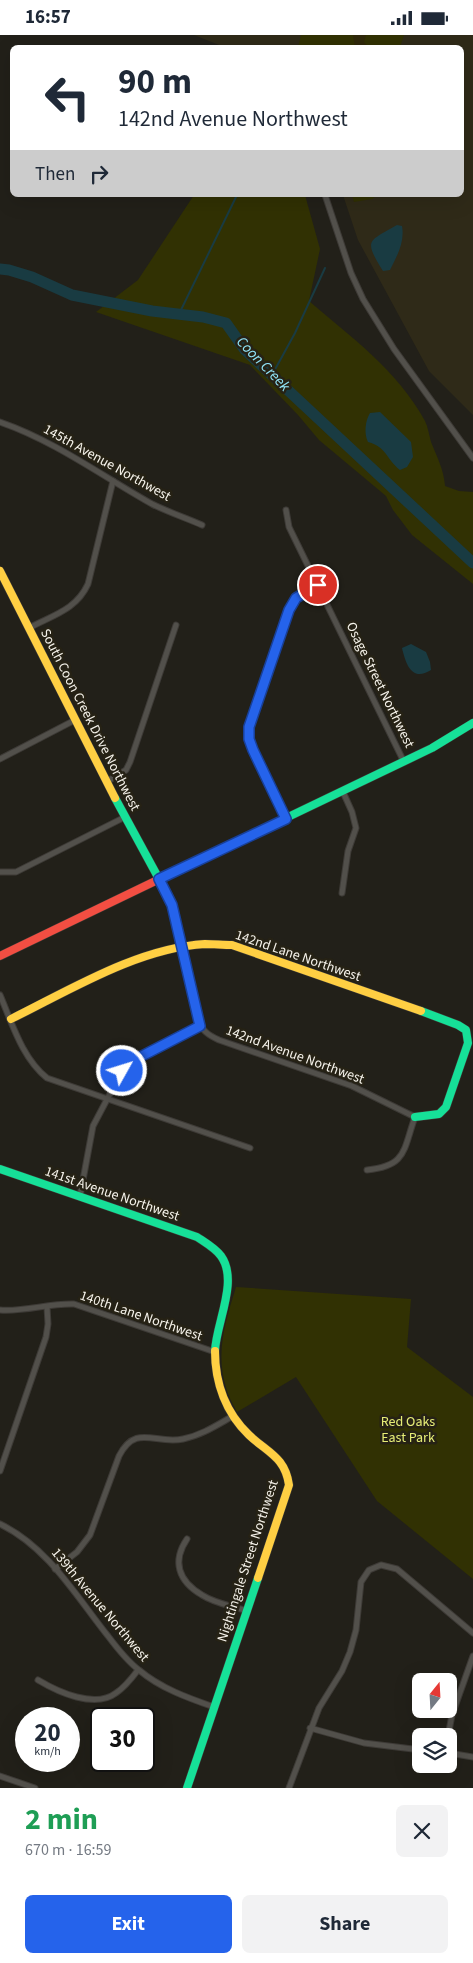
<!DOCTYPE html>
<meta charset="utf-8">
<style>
:root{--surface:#fff;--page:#f2f2f3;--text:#1f2937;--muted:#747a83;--accent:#2563eb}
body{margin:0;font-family:"Source Sans 3",sans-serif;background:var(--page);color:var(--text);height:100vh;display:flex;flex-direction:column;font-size:19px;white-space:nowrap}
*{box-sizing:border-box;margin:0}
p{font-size:16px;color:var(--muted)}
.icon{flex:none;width:28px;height:28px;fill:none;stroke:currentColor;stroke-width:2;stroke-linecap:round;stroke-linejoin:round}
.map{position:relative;height:1753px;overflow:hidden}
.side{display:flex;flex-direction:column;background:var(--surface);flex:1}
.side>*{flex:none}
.top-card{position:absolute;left:10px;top:10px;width:454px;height:152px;border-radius:8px;box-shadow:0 5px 20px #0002;background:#fff;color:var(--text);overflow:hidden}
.needle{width:32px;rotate:18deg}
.fabs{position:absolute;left:412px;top:1638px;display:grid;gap:10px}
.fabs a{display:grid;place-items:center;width:45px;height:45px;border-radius:8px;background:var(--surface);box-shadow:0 5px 20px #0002;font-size:25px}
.speed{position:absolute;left:15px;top:1672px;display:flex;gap:10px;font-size:25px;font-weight:700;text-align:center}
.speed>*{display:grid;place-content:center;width:65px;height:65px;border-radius:50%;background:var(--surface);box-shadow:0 5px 20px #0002;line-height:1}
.speed small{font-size:12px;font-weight:400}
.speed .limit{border:2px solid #111;border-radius:8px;background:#fff;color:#111}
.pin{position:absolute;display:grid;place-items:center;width:42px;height:42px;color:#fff;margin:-21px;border:2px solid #fff;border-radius:50%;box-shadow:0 1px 5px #0007}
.me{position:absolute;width:55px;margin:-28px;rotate:51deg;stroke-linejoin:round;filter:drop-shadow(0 0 4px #0008)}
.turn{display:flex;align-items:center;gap:18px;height:105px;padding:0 25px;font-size:22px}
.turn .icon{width:65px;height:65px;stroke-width:2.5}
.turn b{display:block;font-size:35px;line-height:42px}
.then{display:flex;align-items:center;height:48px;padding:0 25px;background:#0003;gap:10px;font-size:19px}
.round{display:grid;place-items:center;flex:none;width:52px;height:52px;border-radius:8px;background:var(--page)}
.overview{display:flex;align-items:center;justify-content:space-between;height:85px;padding:0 25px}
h1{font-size:30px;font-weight:700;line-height:38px;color:#1e9e55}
.button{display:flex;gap:10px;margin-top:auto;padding:10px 25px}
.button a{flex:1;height:58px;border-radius:8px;background:var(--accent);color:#fff;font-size:20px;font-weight:700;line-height:58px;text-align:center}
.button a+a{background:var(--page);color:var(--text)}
.status{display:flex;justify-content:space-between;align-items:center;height:35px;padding:0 25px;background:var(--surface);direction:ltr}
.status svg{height:14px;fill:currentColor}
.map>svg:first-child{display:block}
.built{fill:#2f2a18}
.green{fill:#313103}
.sand{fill:#2f280a}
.water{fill:#193b42}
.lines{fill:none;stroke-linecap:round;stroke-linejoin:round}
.stream{stroke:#193b42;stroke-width:2}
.river{stroke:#193b42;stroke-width:11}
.street-casing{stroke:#3e3b37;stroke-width:7}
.fast-casing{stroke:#3e3b37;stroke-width:9}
.slow-casing{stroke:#3e3b37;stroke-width:9}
.jam-casing{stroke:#3e3b37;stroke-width:9}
.street{stroke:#52504b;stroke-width:5}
.fast{stroke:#16e098;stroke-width:8}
.slow{stroke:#ffcf43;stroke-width:8}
.jam{stroke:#f24e42;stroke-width:8}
.route-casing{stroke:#184099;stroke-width:12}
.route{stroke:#2563eb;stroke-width:9}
.labels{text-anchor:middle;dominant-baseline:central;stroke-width:5;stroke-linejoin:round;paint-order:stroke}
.street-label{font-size:14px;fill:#f6f3eb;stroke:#262215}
.park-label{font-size:14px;fill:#e6ed76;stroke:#262215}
.water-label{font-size:15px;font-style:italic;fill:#92e6fa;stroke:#262215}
</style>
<div class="status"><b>16:57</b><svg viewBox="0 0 49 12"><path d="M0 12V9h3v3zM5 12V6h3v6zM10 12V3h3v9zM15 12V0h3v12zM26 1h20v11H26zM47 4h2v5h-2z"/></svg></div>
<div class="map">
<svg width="473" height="1753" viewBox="0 0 473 1753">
<rect width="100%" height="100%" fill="#222019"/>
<polygon class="built" points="194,0 473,0 473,380 429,336 358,205 343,160 461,160 461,12 224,12"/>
<g class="green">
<polygon points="301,0 404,0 400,12 298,12"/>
<path d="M194,160H305L320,214L309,266C351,302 398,336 425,386C428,392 429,400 431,407C437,422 444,435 445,451L459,456L473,457V549L412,500L393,475L386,461L319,405L298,380L250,330L96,277L138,245Z"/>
<polygon points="352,160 378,160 372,164 354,167"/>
<path d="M236,1252L411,1264L407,1312L473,1362V1544L377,1466L296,1342L237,1377C233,1369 228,1361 226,1352C215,1317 226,1285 236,1252Z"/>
</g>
<polygon class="sand" points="353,0 366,0 364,7 368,12 355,12"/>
<g class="water">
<path d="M397,190L402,191C405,207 397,221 390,235L383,236C364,205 367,207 397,190Z"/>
<path d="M380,377L411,407L413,422L407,432L400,435C386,424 387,412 368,407C364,399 365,386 370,378Z"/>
<path d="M411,609L426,617L430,627L431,635C412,647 406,630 402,613Z"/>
</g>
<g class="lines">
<g class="stream">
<polyline points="179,279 237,160"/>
<polyline points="272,340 295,298 325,233"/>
</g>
<polyline class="river" points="0,234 9,235 32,242 72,260 152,276 203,282 226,288 245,315 473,528"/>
<g class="street-casing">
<g id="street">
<polyline points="325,160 351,238 363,264 394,314 473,423"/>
<path d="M0,387C55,406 102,441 152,469C168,477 186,483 202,490"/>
<polyline points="286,475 289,492 404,727"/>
<path d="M29,593C53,580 76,575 88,549L113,446"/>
<polyline points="0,724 75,685"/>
<polyline points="108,746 126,735 130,727 176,590"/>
<polyline points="286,783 253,715 249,704 249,692 289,575 296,563 317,550"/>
<polyline points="0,837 16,837 125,782"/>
<path d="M159,844L172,871L198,984C201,995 208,1000 219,1005L352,1051L415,1082C403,1115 407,1131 367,1135"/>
<polyline points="342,858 348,816 356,793 352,777 343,757"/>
<path d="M0,960C12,988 22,1023 47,1043L250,1113"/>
<polyline points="80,1161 93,1091 122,1036 136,1023 200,991"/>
<path d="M0,1275C25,1277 49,1268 74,1269L215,1317"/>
<polyline points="0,1436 46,1302 48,1289 47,1272"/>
<path d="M0,1489C48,1512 76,1561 108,1601C117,1613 127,1626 139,1635C160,1653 188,1663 214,1672"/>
<path d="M187,1504C172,1526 178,1546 202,1560C214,1568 232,1571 247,1576"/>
<path d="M55,1534L77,1517L90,1500L119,1421C136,1388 155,1410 183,1404C202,1400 217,1390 233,1381"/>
<path d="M38,1645C58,1657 95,1674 116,1658C125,1652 132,1643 138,1635"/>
<polyline points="310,1693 364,1708 421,1715"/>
<polyline points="448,1701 452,1680 473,1621"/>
<polyline points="449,1718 473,1722"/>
<polyline points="0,1741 35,1753"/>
<polyline points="289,1753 319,1673 342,1636 350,1617 356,1595 361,1547 369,1535 381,1530 397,1534 473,1598"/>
</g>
</g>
<g class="fast-casing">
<g id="fast">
<polyline points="115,763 159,844"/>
<polyline points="286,783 432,713 473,688"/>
<polyline points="415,1082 439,1079 446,1072 468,1008 466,995 458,990 421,976"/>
<path d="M0,1134L197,1202C206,1208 215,1213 221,1221C239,1246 216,1288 215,1316"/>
<polyline points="187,1753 258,1543"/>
</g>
</g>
<g class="slow-casing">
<g id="slow">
<polyline points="0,536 115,763"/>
<path d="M11,984C70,955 138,913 205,909C214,909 223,910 232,910L421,976"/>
<path d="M215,1316C215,1348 226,1378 249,1400C268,1418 285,1422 289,1450L258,1543"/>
</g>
</g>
<g class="jam-casing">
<polyline id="jam" points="0,921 286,783"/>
</g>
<use href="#street" class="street"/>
<use href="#fast" class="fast"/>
<use href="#slow" class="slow"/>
<use href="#jam" class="jam"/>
</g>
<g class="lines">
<g class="route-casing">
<polyline id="route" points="122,1036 136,1024 200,991 172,870 159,844 286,784 253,715 249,704 249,692 289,575 296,563 318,550"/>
</g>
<use href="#route" class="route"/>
</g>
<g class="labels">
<g class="street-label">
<text transform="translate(107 428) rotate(29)">145th Avenue Northwest</text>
<text transform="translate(380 650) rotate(64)">Osage Street Northwest</text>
<text transform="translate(90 685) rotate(63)">South Coon Creek Drive Northwest</text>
<text transform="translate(298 921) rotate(19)">142nd Lane Northwest</text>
<text transform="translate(295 1020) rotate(20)">142nd Avenue Northwest</text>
<text transform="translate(112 1159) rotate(19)">141st Avenue Northwest</text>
<text transform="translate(141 1281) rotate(19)">140th Lane Northwest</text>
<text transform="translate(248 1526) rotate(-72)">Nightingale Street Northwest</text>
<text transform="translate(100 1570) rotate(50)">139th Avenue Northwest</text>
</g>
<g class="park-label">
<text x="408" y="1387">Red Oaks<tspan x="408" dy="16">East Park</tspan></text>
</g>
<g class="water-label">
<text transform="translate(263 329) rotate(46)">Coon Creek</text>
</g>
</g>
</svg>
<div class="fabs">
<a><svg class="needle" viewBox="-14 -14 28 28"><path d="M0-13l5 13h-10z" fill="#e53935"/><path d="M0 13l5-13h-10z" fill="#747a83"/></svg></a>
<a><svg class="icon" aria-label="layers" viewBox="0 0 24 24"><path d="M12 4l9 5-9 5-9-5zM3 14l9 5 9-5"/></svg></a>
</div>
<div class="speed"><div>20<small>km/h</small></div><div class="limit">30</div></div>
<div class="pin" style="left:318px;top:550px;background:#d93025"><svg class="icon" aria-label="arrive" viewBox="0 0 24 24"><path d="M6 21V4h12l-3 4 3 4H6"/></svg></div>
<svg class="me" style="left:122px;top:1036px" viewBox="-20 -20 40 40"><circle r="17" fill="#2563eb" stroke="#fff" stroke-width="3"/><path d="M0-11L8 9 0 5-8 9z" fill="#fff"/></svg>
<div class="top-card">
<div class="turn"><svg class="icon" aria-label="left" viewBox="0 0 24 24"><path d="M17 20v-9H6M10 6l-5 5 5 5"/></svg><div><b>90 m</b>142nd Avenue Northwest</div></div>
<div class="then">Then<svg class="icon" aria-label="right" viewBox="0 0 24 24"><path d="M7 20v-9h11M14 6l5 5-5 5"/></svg></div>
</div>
</div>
<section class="side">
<div class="overview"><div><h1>2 min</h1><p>670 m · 16:59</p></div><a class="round"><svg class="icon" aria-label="close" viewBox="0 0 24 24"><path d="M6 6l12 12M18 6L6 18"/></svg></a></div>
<div class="button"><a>Exit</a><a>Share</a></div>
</section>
